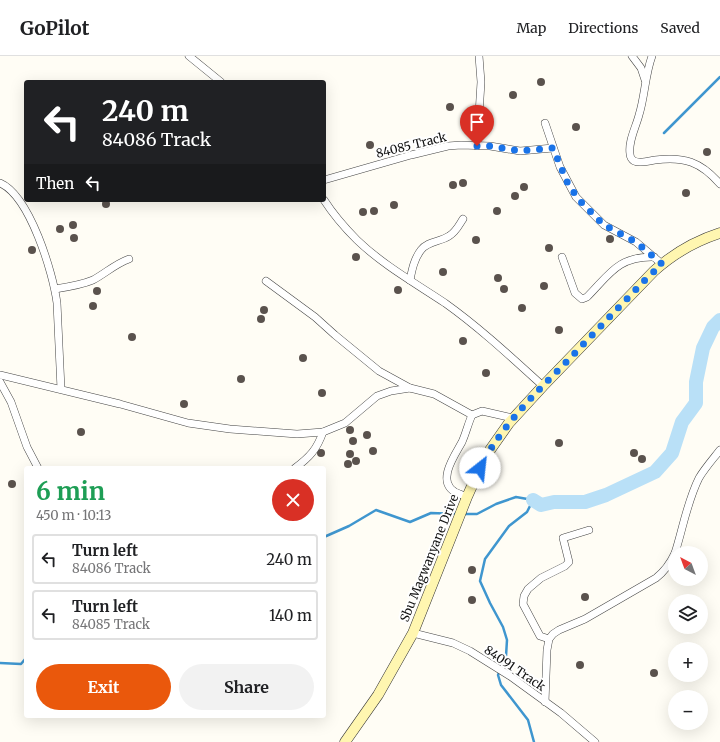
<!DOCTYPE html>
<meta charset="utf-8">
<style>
:root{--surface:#fff;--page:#f2f2f2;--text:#202124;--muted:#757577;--line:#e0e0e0;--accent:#ea580c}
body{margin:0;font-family:Merriweather,serif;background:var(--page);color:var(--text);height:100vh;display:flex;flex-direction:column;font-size:15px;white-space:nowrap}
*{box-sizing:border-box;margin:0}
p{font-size:13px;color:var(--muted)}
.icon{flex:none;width:22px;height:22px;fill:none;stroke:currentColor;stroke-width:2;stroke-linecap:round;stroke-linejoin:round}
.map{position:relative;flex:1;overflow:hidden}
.panel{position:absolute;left:24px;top:410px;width:302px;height:252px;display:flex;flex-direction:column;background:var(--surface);border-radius:4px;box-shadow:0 4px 16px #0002}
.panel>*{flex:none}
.guide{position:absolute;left:24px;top:24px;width:302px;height:122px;border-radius:4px;box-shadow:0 4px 16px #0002;background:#202124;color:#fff;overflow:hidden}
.needle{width:26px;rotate:319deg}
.buttons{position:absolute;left:668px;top:490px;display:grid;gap:8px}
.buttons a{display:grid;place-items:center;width:40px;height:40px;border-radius:50%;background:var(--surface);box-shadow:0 4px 16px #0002;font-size:20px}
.pin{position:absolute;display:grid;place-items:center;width:34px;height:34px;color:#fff;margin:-41px -17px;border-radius:50% 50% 50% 0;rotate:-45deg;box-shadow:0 0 4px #0007}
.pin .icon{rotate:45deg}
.me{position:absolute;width:44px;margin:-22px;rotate:29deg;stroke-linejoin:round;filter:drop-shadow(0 0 3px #0008)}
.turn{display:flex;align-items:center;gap:14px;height:84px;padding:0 12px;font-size:18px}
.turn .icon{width:52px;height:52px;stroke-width:2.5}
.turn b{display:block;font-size:28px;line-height:34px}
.then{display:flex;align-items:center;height:38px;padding:0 12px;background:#0003;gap:8px;font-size:15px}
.round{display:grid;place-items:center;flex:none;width:42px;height:42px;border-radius:21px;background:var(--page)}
.headline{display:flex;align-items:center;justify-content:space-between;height:68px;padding:0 12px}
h1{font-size:24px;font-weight:700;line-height:30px;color:#1e9e55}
.cta{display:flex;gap:8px;margin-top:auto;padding:8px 12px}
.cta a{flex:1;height:46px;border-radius:24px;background:var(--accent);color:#fff;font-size:16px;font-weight:700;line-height:46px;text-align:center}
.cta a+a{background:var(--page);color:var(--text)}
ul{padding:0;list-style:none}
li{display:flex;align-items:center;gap:12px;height:50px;margin:0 8px 6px;padding:0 4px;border:2px solid var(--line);border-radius:4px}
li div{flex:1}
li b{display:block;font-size:15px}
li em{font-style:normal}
header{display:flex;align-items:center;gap:24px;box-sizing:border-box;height:56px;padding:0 20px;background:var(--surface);border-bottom:1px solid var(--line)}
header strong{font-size:19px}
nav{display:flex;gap:22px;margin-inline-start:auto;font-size:14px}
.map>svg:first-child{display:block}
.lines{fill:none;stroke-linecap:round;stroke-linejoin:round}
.stream{stroke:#3f96cf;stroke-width:2.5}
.river{stroke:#b9e0f7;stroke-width:14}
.building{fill:#5a524d}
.street-casing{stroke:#444;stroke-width:8}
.secondary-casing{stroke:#333;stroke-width:11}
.street{stroke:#fff;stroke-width:7}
.secondary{stroke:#fff6b0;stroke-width:10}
.route{stroke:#1a73e8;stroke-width:7;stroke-dasharray:0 12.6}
.labels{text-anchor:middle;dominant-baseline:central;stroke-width:4;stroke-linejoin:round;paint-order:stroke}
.street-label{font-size:12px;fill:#111;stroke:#fff}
</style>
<header>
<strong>GoPilot</strong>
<nav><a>Map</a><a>Directions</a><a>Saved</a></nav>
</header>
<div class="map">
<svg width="720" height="686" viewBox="0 0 720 686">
<rect width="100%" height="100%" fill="#fffdf5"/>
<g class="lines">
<g class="stream">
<polyline points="664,77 720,21"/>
<polyline points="463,458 477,458 496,448 516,441 533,444 527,456 509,470 485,503 480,525 490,547 503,571 507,584 506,600 498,619 501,629 528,664 534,686"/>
<polyline points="324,481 349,470 376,454 410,466 431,457 458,458"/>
<polyline points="0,607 21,608 26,602"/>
</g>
<polyline class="river" points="533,444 541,449 554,446 585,446 606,439 655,416 672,397 682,366 696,347 696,326 703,292 713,271 720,264"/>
</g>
<g class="building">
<circle cx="541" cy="26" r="4"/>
<circle cx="513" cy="39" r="4"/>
<circle cx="450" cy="51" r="4"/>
<circle cx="576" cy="71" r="4"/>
<circle cx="370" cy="89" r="4"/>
<circle cx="707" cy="96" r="4"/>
<circle cx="463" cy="127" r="4"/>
<circle cx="453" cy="129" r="4"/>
<circle cx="524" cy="131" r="4"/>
<circle cx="686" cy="137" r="4"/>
<circle cx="515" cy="140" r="4"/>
<circle cx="106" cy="148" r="4"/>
<circle cx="394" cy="149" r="4"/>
<circle cx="497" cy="155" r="4"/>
<circle cx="374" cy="155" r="4"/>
<circle cx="363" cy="156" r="4"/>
<circle cx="73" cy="169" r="4"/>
<circle cx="60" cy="173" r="4"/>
<circle cx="74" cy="182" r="4"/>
<circle cx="610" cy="183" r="4"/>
<circle cx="476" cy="184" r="4"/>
<circle cx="549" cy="192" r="4"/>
<circle cx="32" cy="194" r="4"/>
<circle cx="356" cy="201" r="4"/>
<circle cx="443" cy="216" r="4"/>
<circle cx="498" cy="222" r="4"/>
<circle cx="544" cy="230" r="4"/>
<circle cx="504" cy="233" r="4"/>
<circle cx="398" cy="234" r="4"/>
<circle cx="97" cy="235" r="4"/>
<circle cx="93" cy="250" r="4"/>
<circle cx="522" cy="252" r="4"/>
<circle cx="264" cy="254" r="4"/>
<circle cx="261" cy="263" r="4"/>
<circle cx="559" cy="274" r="4"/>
<circle cx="132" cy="281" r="4"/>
<circle cx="463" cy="285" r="4"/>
<circle cx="303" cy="302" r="4"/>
<circle cx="486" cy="317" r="4"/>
<circle cx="241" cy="323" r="4"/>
<circle cx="322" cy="337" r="4"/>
<circle cx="184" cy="348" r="4"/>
<circle cx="350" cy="374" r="4"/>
<circle cx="81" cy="376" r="4"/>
<circle cx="367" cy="379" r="4"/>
<circle cx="353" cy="385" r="4"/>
<circle cx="559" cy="387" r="4"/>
<circle cx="373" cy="395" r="4"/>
<circle cx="634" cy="397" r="4"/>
<circle cx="321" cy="397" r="4"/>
<circle cx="350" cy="398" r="4"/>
<circle cx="642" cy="403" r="4"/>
<circle cx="356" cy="405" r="4"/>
<circle cx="348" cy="408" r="4"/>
<circle cx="12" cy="428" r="4"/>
<circle cx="472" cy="514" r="4"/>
<circle cx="585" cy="541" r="4"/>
<circle cx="472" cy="544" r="4"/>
<circle cx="580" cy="609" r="4"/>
<circle cx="654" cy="617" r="4"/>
</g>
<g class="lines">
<g class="street-casing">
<g id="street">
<polyline points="189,0 221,26"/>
<polyline points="632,0 641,12 645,24"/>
<path d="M652,0C645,19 645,40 639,59C636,71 628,85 630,98C630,101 632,104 634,105C640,108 649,105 655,104C684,100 701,106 720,128"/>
<polyline points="545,67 560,111 576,141 604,169 636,186 662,208"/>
<polyline points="477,90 481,26 479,0"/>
<polyline points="324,124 411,99 448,90 461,89 490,90 520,95 553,92"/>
<path d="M0,127C30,140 53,217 57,247L61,333"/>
<path d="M324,144C333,158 345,172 357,184C383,209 415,227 445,247C480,272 511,301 543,330"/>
<path d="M562,201L575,237L582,243L587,241C609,219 618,200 654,201"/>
<path d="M410,224C412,214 414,203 421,194C428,185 440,186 449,180C456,176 459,169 463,163"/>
<polyline points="266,225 315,261 335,279 379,315 410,332"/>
<path d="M55,233C68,231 81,229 93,224C106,217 115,208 129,203"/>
<polyline points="0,319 120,348 188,367 230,373 297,378 323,376 345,367 377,340 391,335 410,332 434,338 472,359 482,355 513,362"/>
<polyline points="0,326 11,346 27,391 38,412"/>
<path d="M295,412C310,401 317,393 323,376"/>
<path d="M467,441C463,439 459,438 455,436C436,425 455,399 462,386C466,377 468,368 472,359"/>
<path d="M675,497C683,472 687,446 699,422C705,412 713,403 720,394"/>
<polyline points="413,577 453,587 470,595 510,620 561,657 595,686"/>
<polyline points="549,583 540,580 523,548 524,540 528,533 541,522 565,510 569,506 563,482 589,474"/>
<path d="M545,646L547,594L549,583L553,578L559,574L585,563L656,522C665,515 670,508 675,497"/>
</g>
</g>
<g class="secondary-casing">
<path id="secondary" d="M345,686L378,639L413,577L467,441L480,412L490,394L509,367L543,330L654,215C673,198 695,185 720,177"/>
</g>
<use href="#street" class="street"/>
<use href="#secondary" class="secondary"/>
</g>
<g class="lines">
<path class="route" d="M477,90H490L520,95L553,92L568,128L579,144L604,169L636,186L662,208L645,224C621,249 597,274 573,299C539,334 502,368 480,412"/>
</g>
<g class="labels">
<g class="street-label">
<text transform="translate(411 89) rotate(-14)">84085 Track</text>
<text transform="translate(429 502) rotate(-68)">Sbu Magwanyane Drive</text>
<text transform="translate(515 612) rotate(34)">84091 Track</text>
</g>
</g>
</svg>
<div class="buttons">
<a><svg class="needle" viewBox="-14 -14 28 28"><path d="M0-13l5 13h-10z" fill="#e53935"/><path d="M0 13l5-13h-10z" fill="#757577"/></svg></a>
<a><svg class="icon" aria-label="layers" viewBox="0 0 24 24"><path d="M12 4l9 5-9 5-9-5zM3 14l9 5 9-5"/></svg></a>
<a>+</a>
<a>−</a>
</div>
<div class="pin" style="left:477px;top:90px;background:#d93025"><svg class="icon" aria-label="arrive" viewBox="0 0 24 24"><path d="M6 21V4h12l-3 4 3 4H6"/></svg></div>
<svg class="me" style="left:480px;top:412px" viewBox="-20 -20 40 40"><circle r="19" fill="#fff"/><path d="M0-13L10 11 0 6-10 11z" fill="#1a73e8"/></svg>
<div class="guide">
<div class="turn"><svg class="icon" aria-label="left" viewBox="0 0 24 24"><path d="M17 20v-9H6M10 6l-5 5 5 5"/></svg><div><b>240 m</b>84086 Track</div></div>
<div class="then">Then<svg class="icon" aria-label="left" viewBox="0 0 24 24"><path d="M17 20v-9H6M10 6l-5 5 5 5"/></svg></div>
</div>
<section class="panel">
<div class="headline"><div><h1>6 min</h1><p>450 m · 10:13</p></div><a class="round" style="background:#d93025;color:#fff"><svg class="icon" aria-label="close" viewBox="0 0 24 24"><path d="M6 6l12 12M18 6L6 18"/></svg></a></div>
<ul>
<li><svg class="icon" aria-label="left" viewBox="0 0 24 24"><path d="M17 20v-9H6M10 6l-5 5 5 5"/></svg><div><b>Turn left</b><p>84086 Track</p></div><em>240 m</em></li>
<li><svg class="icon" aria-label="left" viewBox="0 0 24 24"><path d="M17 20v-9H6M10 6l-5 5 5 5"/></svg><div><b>Turn left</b><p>84085 Track</p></div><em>140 m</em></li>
</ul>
<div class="cta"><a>Exit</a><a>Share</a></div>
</section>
</div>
